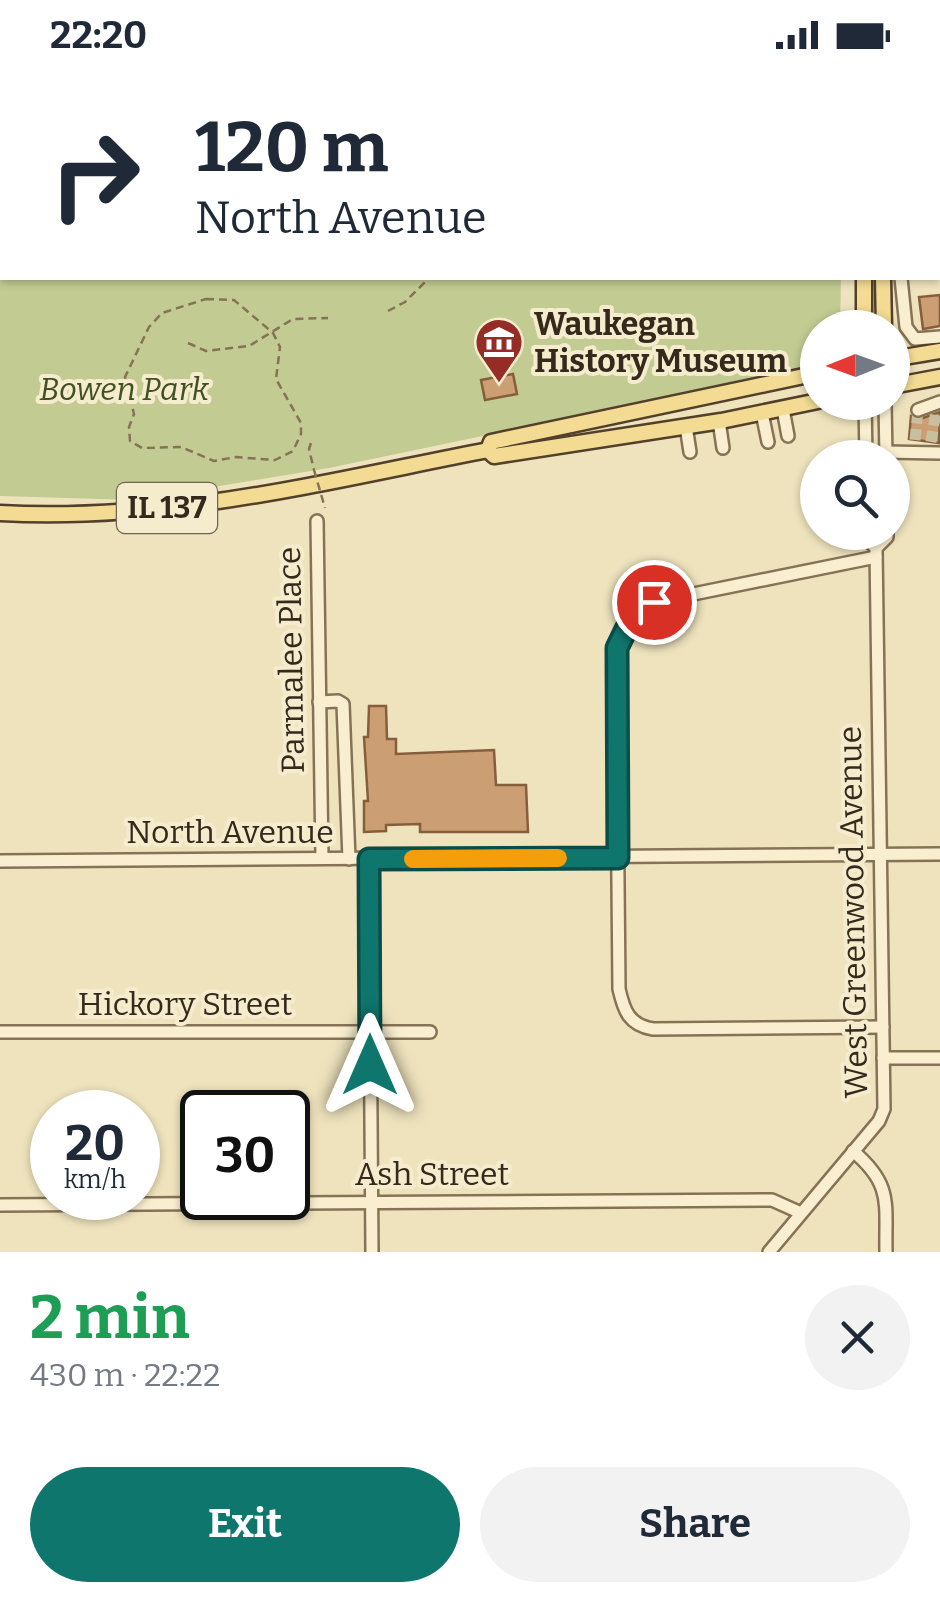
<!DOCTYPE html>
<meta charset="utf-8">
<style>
:root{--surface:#fff;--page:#f2f2f3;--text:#1f2937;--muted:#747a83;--accent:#0f766e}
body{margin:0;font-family:Bitter,serif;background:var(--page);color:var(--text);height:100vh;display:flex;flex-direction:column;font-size:38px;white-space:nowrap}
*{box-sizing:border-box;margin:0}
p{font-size:32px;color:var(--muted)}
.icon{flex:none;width:55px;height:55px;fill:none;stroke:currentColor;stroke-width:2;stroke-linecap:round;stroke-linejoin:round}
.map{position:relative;height:1182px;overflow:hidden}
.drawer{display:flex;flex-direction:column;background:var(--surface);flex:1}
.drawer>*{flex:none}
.hud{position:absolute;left:0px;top:0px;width:940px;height:210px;box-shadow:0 2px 8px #0004;background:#fff;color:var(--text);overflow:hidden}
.needle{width:65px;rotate:269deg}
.tools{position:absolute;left:800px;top:240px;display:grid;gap:20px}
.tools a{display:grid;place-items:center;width:110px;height:110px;border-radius:50%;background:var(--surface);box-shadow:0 2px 8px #0004;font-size:50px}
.speed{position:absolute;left:30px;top:1020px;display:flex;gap:20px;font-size:50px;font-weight:700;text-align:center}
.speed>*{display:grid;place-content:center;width:130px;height:130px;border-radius:50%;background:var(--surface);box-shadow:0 2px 8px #0004;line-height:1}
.speed small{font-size:25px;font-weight:400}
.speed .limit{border:5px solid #111;border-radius:15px;background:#fff;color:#111}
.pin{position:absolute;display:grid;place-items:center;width:85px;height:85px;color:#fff;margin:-42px;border:5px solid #fff;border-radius:50%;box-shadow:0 2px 10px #0007}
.me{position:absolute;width:110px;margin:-55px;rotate:0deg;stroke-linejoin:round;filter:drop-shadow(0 0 8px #0008)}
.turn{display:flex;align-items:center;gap:35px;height:210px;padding:0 30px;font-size:45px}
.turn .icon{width:130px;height:130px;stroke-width:2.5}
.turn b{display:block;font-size:70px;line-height:85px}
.round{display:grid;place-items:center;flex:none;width:105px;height:105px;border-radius:52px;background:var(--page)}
.head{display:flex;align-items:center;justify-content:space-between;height:170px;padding:0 30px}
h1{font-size:60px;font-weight:700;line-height:75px;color:#1e9e55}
.action{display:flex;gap:20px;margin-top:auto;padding:20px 30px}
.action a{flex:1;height:115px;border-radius:60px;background:var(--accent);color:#fff;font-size:40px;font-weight:700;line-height:115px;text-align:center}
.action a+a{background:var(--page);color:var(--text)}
.status{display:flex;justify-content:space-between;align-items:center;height:70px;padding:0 50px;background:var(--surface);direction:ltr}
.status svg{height:28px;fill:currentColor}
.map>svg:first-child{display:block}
.green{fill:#c1cb92}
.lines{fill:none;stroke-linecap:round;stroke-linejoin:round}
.stream{stroke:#698c86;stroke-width:4}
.building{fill:#cc9e73;stroke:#855e3c;stroke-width:2.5}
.minor-tunnel{stroke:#c9be9d;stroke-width:11;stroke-dasharray:11 5.5;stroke-linecap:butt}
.minor-casing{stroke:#867356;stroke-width:16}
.major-casing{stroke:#53402b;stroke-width:19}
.path{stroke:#867356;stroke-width:2.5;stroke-dasharray:8 5;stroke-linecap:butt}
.minor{stroke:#f9efd0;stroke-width:11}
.major{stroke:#f3db94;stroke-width:14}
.path-bridge{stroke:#867356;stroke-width:2.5;stroke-dasharray:8 5;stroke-linecap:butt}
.route-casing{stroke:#0a4d48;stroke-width:25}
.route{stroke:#0f766e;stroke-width:18}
.slow{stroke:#f59e0b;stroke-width:18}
.labels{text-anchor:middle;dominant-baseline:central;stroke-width:8;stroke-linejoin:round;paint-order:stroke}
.shield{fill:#f5eccd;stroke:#6f6450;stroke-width:2.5}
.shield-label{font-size:30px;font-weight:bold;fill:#35291b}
.poi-label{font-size:32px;font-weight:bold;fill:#35291b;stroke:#f5eccd;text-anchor:start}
.park-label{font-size:32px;font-style:italic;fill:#425122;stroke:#f5eccd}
.street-label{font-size:32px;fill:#35291b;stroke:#f5eccd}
</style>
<div class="status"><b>22:20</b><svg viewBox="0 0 49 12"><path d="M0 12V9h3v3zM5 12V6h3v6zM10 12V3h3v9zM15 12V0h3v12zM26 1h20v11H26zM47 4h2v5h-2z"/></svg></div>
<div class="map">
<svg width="940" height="1182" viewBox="0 0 940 1182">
<rect width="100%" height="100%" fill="#eee3bd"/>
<polygon class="green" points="0,0 846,0 2,2 2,208 841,208 840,257 818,258 817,296 329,398 134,430 0,426"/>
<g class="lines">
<g class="stream">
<polyline points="94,2 95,0"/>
<polyline points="0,48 2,47"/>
</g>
</g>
<g class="building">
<polygon points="940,225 940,256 923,259 919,227"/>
<polygon points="513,304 517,324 485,330 481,310"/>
<polygon points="940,342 939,373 909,369 911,346 920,349"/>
<polygon points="369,636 386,636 387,669 396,669 396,684 494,680 496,715 526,715 528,762 420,762 420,754 386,755 386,761 364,762 364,731 368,731 364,667 368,667"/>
</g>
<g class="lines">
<g class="minor-tunnel">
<polyline points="915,370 918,340"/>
<polyline points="931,372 936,341"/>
</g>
<g class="minor-casing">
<g id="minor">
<polyline points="938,86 940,86"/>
<polyline points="938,183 940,183"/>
<polyline points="901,208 906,257 915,269 940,267"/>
<polyline points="865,332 866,388"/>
<polyline points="885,332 886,388"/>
<polyline points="783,339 788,366"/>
<polyline points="918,340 940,332"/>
<polyline points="762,343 768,372"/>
<polyline points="719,351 723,378"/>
<polyline points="686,356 690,382"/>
<polyline points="886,382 940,383"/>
<polyline points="317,451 322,788"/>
<polyline points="876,478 887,467 887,462"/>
<path d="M876,487L654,532C624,549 618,566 616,599L619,919C624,941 629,955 653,959L883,957"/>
<polyline points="319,632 338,631 343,634 349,789"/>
<polyline points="369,789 372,1182"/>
<polyline points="0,791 940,784"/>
<polyline points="0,962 430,962"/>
<polyline points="883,988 940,988"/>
<path d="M853,1081C893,1115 885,1133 886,1182"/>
<polyline points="0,1135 772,1130 801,1143"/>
<polyline points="769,1182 879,1051 884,1039 876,478 867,469 867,462"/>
</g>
</g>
<g class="major-casing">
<g id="major">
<polyline points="860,0 860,2"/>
<polyline points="875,0 875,2"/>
<polyline points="864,208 864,258"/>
<polyline points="883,208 884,258"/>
<polyline points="892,289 940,281"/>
<polyline points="892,316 940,307"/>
<polyline points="488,380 491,372 818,303"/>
<path d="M0,443C170,452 323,412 488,380L494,386L721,351L818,331"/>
</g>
</g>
<g class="path">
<polyline points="717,208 717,209"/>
<polygon points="206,229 234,230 273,263 280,277 276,309 301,353 301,364 293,381 275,390 236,387 214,391 181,377 142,378 130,371 129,357 134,344 125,307 149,257 162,243"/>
<polyline points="388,241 405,232 429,208"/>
<polyline points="188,273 206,281 249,276 293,249 328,248"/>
<polyline points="311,373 309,379 314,400"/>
</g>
<use href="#minor" class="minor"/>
<use href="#major" class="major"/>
<polyline class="path-bridge" points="314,400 325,438"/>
</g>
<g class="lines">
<g class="route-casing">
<polyline id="route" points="370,995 369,789 618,788 617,578 634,543 654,532"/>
</g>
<use href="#route" class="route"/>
<polyline class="slow" points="413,789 558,788"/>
</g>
<defs>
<g id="museum-pin" transform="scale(2.5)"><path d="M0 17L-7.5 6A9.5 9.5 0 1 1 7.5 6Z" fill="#952d26" stroke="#f5eccd"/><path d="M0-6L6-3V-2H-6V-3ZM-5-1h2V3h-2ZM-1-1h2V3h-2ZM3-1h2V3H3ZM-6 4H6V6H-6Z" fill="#fff"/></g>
</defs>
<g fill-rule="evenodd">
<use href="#museum-pin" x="499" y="272"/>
</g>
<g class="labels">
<rect class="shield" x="117" y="413" width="100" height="50" rx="8"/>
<g class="shield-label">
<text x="167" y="438">IL 137</text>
</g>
<g class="poi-label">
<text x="534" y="254">Waukegan<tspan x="534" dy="37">History Museum</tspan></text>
</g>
<g class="park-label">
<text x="124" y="319">Bowen Park</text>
</g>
<g class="street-label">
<text transform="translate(291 590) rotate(-91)">Parmalee Place</text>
<text x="230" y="762">North Avenue</text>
<text transform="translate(853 842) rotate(-91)">West Greenwood Avenue</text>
<text x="185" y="934">Hickory Street</text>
<text x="432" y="1104">Ash Street</text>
</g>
</g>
</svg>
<div class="tools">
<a><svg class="needle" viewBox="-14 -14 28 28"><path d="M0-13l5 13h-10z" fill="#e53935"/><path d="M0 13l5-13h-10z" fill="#747a83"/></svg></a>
<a><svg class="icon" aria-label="search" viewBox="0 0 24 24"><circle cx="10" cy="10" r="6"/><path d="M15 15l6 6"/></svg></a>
</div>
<div class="speed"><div>20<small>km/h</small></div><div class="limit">30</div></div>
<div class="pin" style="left:654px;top:532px;background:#d93025"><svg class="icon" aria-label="arrive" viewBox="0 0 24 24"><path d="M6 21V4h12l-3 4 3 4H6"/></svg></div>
<svg class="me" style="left:370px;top:995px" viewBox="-20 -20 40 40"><path d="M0-17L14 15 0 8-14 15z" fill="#0f766e" stroke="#fff" stroke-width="4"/></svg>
<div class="hud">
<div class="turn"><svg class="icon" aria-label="right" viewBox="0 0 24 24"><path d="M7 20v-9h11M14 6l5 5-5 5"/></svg><div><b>120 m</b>North Avenue</div></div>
</div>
</div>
<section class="drawer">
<div class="head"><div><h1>2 min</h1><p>430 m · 22:22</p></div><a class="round"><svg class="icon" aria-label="close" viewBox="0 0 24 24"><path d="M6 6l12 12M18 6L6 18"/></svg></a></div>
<div class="action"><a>Exit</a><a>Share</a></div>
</section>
